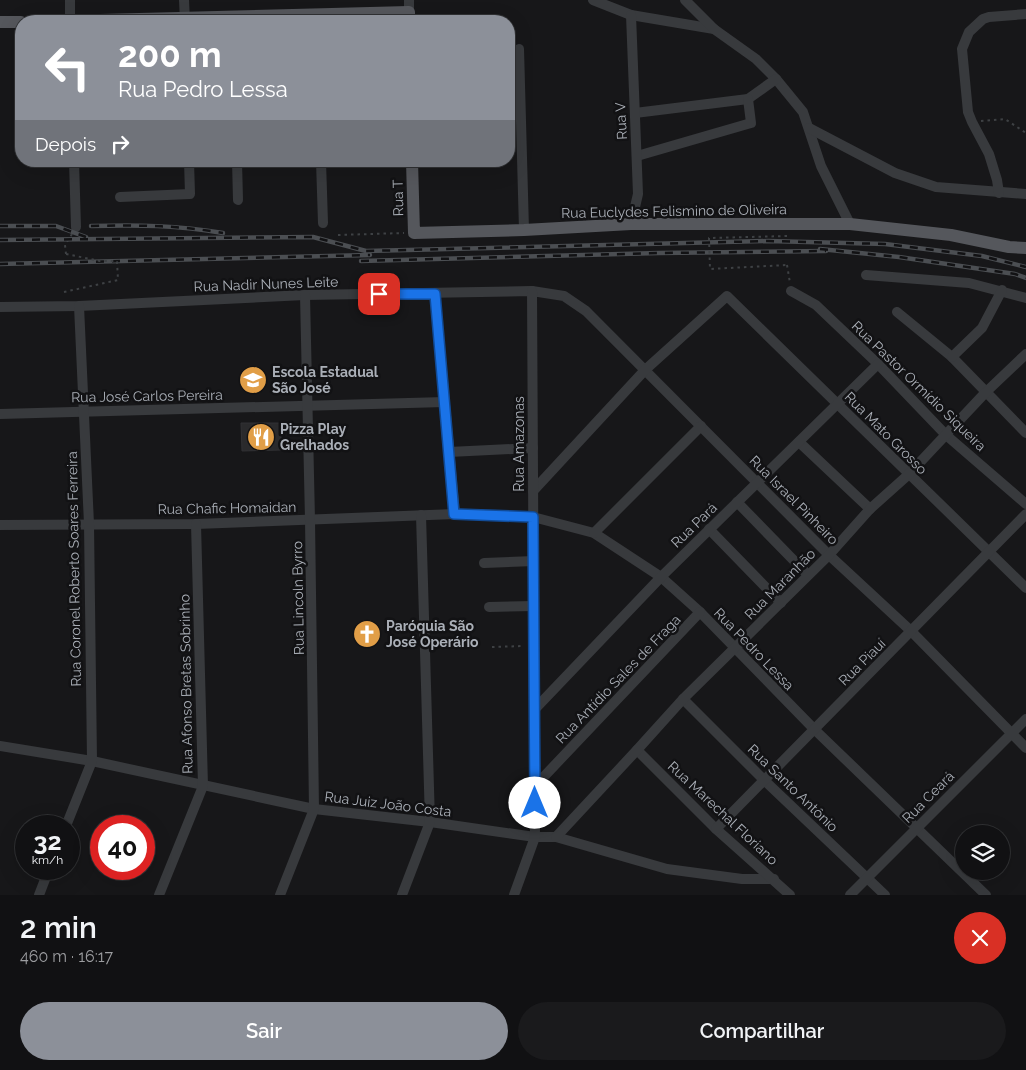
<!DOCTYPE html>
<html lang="pt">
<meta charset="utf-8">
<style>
:root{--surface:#111113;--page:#1a1a1c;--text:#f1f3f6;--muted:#9c9da0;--line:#303133;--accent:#8c9099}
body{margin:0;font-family:Raleway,sans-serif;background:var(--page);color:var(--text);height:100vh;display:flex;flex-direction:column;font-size:19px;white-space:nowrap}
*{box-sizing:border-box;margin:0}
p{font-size:16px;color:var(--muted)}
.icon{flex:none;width:28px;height:28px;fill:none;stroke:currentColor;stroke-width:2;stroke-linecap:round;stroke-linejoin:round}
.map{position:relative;height:895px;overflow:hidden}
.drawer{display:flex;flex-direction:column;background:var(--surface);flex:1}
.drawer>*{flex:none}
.hud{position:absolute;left:15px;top:15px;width:500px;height:152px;border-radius:20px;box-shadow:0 5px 20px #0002,0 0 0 1px var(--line);background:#8c9099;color:#fff;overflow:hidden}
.tools{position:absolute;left:955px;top:825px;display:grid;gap:10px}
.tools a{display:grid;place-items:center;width:55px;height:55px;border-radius:50%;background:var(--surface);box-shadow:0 5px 20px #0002,0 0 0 1px var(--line);font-size:25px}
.speed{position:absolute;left:15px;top:815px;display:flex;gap:10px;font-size:25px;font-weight:700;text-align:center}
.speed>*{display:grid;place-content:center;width:65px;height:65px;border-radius:50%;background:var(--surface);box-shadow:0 5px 20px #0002,0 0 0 1px var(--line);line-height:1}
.speed small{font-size:12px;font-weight:400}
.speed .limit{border:8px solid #d22;background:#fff;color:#111}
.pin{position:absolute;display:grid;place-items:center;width:42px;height:42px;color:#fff;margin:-21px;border-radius:10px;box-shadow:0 2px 8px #0006}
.me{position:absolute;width:55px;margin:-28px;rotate:0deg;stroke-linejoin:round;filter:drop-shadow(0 0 4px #0008)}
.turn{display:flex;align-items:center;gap:18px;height:105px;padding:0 20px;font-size:22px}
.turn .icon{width:65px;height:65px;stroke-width:2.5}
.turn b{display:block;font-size:35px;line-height:42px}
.then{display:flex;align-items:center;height:48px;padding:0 20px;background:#0003;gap:10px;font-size:19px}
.round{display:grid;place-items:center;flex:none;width:52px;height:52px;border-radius:26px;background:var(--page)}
.headline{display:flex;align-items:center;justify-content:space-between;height:85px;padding:0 20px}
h1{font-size:30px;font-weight:600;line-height:38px}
.primary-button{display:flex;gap:10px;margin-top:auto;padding:10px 20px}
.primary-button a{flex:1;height:58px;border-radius:30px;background:var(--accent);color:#fff;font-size:20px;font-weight:600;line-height:58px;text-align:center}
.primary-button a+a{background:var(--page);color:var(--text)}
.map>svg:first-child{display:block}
.building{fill:#2a2a2c;stroke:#313134}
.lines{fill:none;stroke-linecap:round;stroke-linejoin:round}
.path{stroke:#3e4144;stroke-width:2;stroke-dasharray:2.5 4;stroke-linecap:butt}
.minor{stroke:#383a3d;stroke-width:10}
.major{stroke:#55575c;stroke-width:12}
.rail-casing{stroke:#4b4e52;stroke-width:4.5}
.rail{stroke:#121214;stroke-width:2.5;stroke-dasharray:8;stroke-linecap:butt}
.path-bridge{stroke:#3e4144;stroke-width:2;stroke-dasharray:2.5 4;stroke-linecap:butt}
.route-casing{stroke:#114b97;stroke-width:12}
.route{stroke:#1a73e8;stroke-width:9}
.labels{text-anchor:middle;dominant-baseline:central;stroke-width:5;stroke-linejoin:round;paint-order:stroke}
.street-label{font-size:14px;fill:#aaafb7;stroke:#121214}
.poi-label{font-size:14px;font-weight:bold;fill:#aaafb7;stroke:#121214;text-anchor:start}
</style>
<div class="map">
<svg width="1026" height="895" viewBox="0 0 1026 895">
<rect width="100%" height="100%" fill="#171719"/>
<polygon class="building" points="241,423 281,423 281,450 242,451"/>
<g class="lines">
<g class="path">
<polyline points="981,121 1005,119 1026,133"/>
<polyline points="338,235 404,233"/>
<polyline points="66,254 65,245 72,234"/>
<polyline points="787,265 790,283"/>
<polyline points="492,647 524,646"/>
</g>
<g class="minor">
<polyline points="184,0 185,21"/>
<polyline points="593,0 631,15 714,29"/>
<polyline points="685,0 714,29 756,59 776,79 803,112 821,166 850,224"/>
<polyline points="409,12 409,0"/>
<polyline points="70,21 70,0"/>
<polyline points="519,49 524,230"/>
<polyline points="635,113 748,99 776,79"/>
<polyline points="809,128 895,173 936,187 1026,194"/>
<polyline points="637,156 751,123 748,99"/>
<polyline points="74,161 76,227"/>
<polyline points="237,161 238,200"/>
<polyline points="321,161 323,223"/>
<polyline points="999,193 997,180 989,154 972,122 968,112 962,49 969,32 983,19 989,17 1026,14"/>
<polyline points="120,197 190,194 189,161"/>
<polyline points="631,224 638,194 631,15"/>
<polyline points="866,275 969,283 1026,298"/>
<polyline points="791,291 816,305 878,364 946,435 1026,504"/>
<polyline points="435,294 455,514"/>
<polyline points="0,307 79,306 305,295 532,291 564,296 586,311 829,555 911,631 1026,748"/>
<polyline points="897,312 952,357 1026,433"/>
<polyline points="952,357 982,328 1002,290"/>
<polyline points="0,414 445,402"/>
<polyline points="799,442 870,509"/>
<polyline points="449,452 533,448"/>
<polyline points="533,491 645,370 727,296 1026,588"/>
<polyline points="737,502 808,575"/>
<polyline points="0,525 196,524 455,514 533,517 594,533 661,577 700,612 814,729 986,895"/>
<polyline points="709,529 781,603"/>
<polyline points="594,533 701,426"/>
<polyline points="484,563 534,561"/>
<polyline points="489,607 534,606"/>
<polyline points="683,699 763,779 885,895"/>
<polyline points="534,710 661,577 878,364"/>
<polyline points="0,746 92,761 314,809 430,822 535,837 556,837 667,869 742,879 774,879"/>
<polyline points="637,750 716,829 790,895"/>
<polyline points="535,786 700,612"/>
<polyline points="66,826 92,761 89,524 79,306"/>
<polyline points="716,829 1026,514"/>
<polyline points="556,837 637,750 683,699 829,555 870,509 908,475 985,393 1026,354"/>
<polyline points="39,895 49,869"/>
<polyline points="159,895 203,786 196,524"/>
<polyline points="280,895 314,809 310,520 305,295"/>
<polyline points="402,895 430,822 421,515"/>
<polyline points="514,895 535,837 532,291"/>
<polyline points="850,895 1026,719"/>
</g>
<g class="major">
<polyline points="61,21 409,12 409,21"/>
<polyline points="0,22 21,22"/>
<polyline points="412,161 414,233 524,230 631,224 850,224 951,235 1009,247 1026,248"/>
</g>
<g class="rail-casing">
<g id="rail">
<polyline points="0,226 56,226 86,237"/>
<path d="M91,226C137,225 178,225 223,233"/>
<polyline points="0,240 313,237 366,251 768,241 885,244 982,256 1026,267"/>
<polyline points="820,249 899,257 1015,274 1026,278"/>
<polyline points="361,261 659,253 826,251"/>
<polyline points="0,264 370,255"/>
</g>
</g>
<use href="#rail" class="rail"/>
<g class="path-bridge">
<polyline points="787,236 709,238 710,269 787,265"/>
<polyline points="64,292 118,280 117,261 100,261 66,254"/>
</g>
</g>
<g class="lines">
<g class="route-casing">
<polyline id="route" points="379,294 435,294 454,514 533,517 535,803"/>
</g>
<use href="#route" class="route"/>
</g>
<defs>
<g id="school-disc" transform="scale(1.4375)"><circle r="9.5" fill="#e19e47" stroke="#121214"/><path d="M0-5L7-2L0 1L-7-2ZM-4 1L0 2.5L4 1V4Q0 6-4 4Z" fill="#fff"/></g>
<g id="restaurant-disc" transform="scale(1.4375)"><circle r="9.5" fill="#e19e47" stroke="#121214"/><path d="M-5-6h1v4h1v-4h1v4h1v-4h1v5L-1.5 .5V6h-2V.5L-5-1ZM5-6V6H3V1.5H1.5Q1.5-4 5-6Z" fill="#fff"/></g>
<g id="church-disc" transform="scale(1.4375)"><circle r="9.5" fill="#e19e47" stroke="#121214"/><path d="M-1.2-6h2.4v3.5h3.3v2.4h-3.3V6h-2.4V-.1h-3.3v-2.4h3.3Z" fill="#fff"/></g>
</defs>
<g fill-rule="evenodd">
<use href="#school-disc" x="253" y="380"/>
<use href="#restaurant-disc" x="261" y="437"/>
<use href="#church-disc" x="367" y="634"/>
</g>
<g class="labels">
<g class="street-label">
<text transform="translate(621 121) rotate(-93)">Rua V</text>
<text transform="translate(398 198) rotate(-91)">Rua T</text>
<text transform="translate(674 211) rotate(-1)">Rua Euclydes Felismino de Oliveira</text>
<text transform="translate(266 284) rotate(-2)">Rua Nadir Nunes Leite</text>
<text transform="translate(919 386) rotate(44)">Rua Pastor Ormídio Siqueira</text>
<text transform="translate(147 396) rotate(-1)">Rua José Carlos Pereira</text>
<text transform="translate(886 433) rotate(45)">Rua Mato Grosso</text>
<text transform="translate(519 444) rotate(-90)">Rua Amazonas</text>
<text transform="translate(794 500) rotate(45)">Rua Israel Pinheiro</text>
<text transform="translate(227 508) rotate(-1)">Rua Chafic Homaidan</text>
<text transform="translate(694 525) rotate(-44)">Rua Pará</text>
<text transform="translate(74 569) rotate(-91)">Rua Coronel Roberto Soares Ferreira</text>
<text transform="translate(780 584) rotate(-45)">Rua Maranhão</text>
<text transform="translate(298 598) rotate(-91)">Rua Lincoln Byrro</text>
<text transform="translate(754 649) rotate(46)">Rua Pedro Lessa</text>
<text transform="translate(862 662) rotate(-45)">Rua Piauí</text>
<text transform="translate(618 679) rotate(-46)">Rua Antídio Sales de Fraga</text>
<text transform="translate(186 684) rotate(-91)">Rua Afonso Bretas Sobrinho</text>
<text transform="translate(793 788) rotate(44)">Rua Santo Antônio</text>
<text transform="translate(928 797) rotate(-45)">Rua Ceará</text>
<text transform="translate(388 804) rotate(7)">Rua Juiz João Costa</text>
<text transform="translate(723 813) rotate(43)">Rua Marechal Floriano</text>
</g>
<g class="poi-label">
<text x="272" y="372">Escola Estadual<tspan x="272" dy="16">São José</tspan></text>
<text x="280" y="429">Pizza Play<tspan x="280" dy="16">Grelhados</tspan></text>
<text x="386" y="626">Paróquia São<tspan x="386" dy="16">José Operário</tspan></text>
</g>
</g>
</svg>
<div class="tools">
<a><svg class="icon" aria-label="layers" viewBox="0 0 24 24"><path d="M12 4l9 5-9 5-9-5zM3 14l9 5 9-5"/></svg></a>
</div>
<div class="speed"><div>32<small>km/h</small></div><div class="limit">40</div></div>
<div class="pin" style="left:379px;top:294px;background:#d93025"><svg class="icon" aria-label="arrive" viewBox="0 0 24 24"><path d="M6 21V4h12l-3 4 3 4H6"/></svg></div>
<svg class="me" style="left:535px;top:803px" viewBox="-20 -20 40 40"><circle r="19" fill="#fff"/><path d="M0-13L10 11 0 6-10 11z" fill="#1a73e8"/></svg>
<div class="hud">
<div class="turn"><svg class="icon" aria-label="left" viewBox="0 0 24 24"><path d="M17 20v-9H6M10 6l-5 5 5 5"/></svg><div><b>200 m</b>Rua Pedro Lessa</div></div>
<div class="then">Depois<svg class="icon" aria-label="right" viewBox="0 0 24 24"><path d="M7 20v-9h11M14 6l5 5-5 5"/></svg></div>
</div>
</div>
<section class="drawer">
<div class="headline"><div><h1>2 min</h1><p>460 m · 16:17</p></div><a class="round" style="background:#d93025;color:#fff"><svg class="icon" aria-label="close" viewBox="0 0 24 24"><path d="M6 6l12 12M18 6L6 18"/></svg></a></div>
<div class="primary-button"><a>Sair</a><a>Compartilhar</a></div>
</section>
